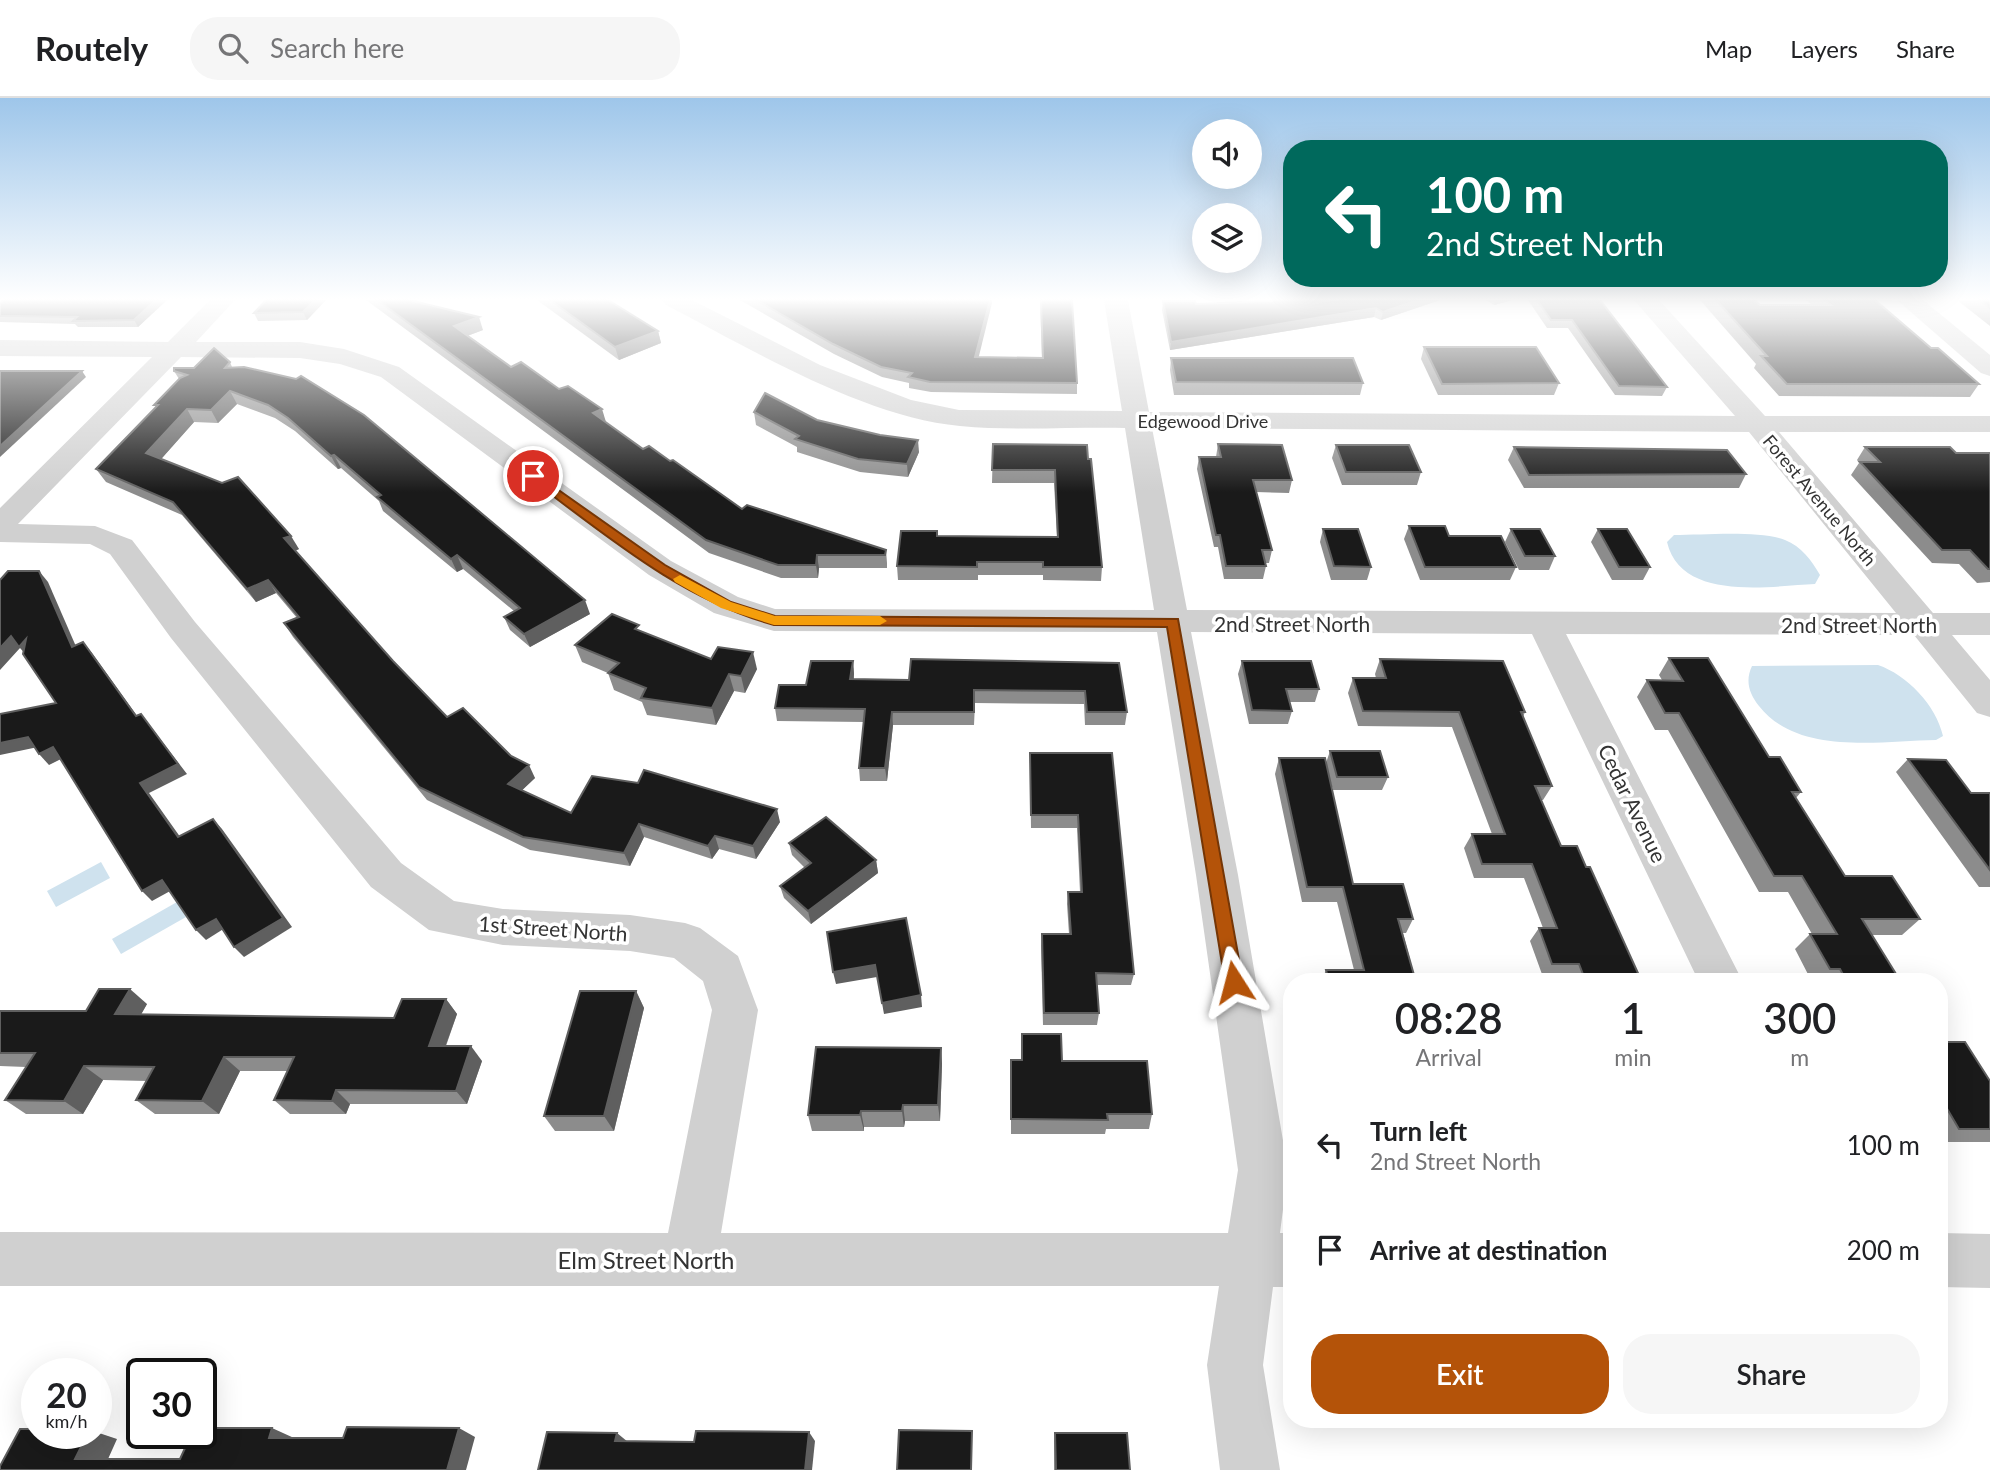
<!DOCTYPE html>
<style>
:root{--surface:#fff;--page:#f6f6f6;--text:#202124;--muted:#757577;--line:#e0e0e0;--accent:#b45309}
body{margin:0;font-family:Lato,sans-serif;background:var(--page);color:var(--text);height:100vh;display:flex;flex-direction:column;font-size:26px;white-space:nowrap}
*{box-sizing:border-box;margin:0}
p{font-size:23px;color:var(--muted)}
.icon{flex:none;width:38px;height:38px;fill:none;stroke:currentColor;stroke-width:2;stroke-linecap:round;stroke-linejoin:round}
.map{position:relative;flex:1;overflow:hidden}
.details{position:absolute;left:1283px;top:875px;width:665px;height:455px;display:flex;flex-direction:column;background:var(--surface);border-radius:28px;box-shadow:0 7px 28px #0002}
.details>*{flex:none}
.guide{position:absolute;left:1283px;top:42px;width:665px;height:147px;border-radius:28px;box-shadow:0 7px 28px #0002;background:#00695c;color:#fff;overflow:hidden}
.controls{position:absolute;left:1192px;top:21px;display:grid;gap:14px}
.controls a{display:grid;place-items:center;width:70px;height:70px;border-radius:50%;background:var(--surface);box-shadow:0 7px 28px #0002;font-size:35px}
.speed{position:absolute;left:21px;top:1260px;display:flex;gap:14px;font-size:35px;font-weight:700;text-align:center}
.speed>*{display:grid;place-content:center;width:91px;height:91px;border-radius:50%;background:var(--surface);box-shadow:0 7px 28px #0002;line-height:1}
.speed small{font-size:18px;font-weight:400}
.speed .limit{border:4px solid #111;border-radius:10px;background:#fff;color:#111}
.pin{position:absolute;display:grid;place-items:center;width:60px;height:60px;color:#fff;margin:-30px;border:4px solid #fff;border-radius:50%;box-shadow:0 2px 7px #0007}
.me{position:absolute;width:77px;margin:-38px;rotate:351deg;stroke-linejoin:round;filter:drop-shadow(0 0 5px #0008)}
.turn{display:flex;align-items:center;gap:24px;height:147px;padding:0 28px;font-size:32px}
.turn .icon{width:91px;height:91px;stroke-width:2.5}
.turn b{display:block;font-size:49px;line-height:60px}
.eta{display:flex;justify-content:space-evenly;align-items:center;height:119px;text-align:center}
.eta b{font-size:42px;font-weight:600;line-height:49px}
.primary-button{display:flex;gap:14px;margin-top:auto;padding:14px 28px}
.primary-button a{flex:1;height:80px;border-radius:28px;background:var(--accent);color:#fff;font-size:28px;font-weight:600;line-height:80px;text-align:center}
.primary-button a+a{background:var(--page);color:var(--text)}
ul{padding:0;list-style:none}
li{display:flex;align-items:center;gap:21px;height:105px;padding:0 28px}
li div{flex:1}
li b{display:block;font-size:26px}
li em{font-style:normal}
header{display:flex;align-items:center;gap:42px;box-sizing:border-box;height:98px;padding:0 35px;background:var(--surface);border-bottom:2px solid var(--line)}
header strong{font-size:33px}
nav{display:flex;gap:38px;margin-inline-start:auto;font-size:24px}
.search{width:490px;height:63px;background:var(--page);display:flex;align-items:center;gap:18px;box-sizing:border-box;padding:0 24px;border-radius:28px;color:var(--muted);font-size:26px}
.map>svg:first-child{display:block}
.water{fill:#cfe2ee}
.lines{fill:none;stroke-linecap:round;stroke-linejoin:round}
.minor{fill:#d0d0d0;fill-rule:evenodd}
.wall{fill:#8c8c8c}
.shaded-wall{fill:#5f5f5f}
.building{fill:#1a1a1a;stroke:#5f5f5f;stroke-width:2}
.route{fill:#b45309;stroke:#753606;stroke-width:2}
.slow{fill:#f59e0b}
.labels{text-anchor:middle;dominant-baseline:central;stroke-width:7;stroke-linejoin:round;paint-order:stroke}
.far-street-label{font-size:18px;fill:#333;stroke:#fff}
.street-label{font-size:21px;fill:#333;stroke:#fff}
.near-street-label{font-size:24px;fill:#333;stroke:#fff}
</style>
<header>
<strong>Routely</strong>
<div class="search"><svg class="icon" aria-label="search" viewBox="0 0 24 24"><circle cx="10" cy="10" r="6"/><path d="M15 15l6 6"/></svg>Search here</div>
<nav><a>Map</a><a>Layers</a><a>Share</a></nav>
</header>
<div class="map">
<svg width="1990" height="1372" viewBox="0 0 1990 1372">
<rect width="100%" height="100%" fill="#fff"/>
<g class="water">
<path d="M1674,437C1704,437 1759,432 1785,442C1801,448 1812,463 1820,477L1815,486C1770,488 1681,504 1667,444Z"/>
<path d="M1878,567C1907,577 1936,607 1943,638L1936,642C1880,643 1798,658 1759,608C1749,595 1745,583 1752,568Z"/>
<polygon points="101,764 110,780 56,809 47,793"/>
<polygon points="177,804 186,819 121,856 112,841"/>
</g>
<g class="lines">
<g class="minor">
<path d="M210,202H235L196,244H300L344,251L399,269L671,463L738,499L775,511L1154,512L1125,330C1070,329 1014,333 960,328C863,319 751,251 666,207L662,202H692L820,267L911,302L959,312L1122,313L1104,202H1128L1149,314L1735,318L1634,202H1659L1765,318H1990V334H1779L1933,515H1990V537H1952L1990,582V619L1977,615L1914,537L1566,536L1743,884H1699L1532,536L1191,534L1238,777L1288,1072L1280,1135H1292V1189H1273L1263,1267L1280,1372H1220L1207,1267L1219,1188H0V1134L668,1135L712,912L703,883L674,860L630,853L503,847L429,832L371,789L171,540L110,456L90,446L0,444V410L152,259L0,258V242L168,244ZM181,259L300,260L340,266L381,279L649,477L714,515L774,533L1157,534L1196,777L1238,1072L1228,1135H721L758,912L738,858L700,830L685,825L630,817L503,811L454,803L401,765L195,524L132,442L95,428L18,426ZM1152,330L1749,334L1896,515L1187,512Z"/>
<polygon points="1897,202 1923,202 1990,257 1990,278 1981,275"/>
<polygon points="1939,1135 1990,1136 1990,1190 1939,1189"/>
</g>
</g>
<g class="wall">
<polygon points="4,202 167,202 138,229 78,229 75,226 0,224 0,205"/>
<polygon points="266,202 326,202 307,222 258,223 254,215"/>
<polygon points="366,202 409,202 483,232 467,238 511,269 605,324 643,351 742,411 886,452 887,465 887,470 819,470 818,480 781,480 709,455"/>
<polygon points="537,202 608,202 658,233 661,245 619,262"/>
<polygon points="740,202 992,202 978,259 1042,260 1040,202 1077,285 1077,296 931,294 909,290 909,285 882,279 834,256"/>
<polygon points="1279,202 1440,202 1381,222 1374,219 1170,252 1162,212 1163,203 1196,206 1269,203"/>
<polygon points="1486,202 1512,202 1494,207"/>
<polygon points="1528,202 1600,202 1667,289 1662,298 1615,297 1568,230 1547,230"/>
<polygon points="1700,202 1754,202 1760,207 1812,207 1806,202 1875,202 1931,250 1979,286 1970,299 1779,298 1754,270 1756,266"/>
<polygon points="1957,202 1990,202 1990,228"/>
<polygon points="1424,249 1559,285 1554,297 1438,297 1421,261"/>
<polygon points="1171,260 1363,285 1360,297 1174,297 1170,272"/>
<polygon points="230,264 232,269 590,516 530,549 510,532 504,519 514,513 463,471 457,474 383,413 379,403 341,370 338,371 295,333 275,320 237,306 218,325 194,324 161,361 299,451 295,453 393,563 447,619 511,658 535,680 522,692 571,715 780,724 756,761 719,751 712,761 644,739 630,768 530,752 427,702 293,539 284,525 297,520 276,495 256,504 182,417 106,384 96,371 156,309 154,307 179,281 174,273"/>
<polygon points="754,314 817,322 919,354 908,379 860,374 797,354 797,349 756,327"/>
<polygon points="993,346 1088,361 1102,469 1101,483 1043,482 1043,477 978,477 978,482 898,482 897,468 938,438 1057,439 1054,385 992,385"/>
<polygon points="1218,346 1292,382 1289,395 1256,394 1272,452 1269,465 1265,465 1266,468 1263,481 1224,481 1218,449 1214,449 1197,371 1199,359 1216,359"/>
<polygon points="1336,347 1421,374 1417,387 1342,387 1332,360"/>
<polygon points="1514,349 1746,376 1739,390 1524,390 1508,362"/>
<polygon points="1865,349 1956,355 1990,355 1990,484 1977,485 1959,466 1932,465 1851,377 1859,365 1857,362"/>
<polygon points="1409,428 1449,438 1516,469 1510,482 1420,482 1404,441"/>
<polygon points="1323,431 1371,469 1367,482 1331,482 1320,444"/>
<polygon points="1511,431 1555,458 1549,472 1519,472 1505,444"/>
<polygon points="1598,431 1650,469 1643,482 1612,482 1591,444"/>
<polygon points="641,533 711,561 757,571 745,595 734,593 716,627 647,617 642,604 614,592 608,575 582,564 575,547"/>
<polygon points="1669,560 1769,659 1801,694 1796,700 1845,778 1920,821 1902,837 1872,837 1901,884 1812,884 1795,851 1810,836 1812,836 1788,794 1759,794 1668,632 1655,632 1637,599 1647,582 1662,582 1659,577"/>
<polygon points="1380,561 1525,614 1523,619 1552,688 1543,702 1541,702 1561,748 1586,769 1642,884 1571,884 1569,879 1543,879 1530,843 1539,830 1543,830 1524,780 1474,780 1464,750 1472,736 1492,736 1452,629 1358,628 1348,595 1353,580 1376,580 1375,576"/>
<polygon points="853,563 854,576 854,581 909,582 1119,565 1127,614 1125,627 1085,627 1084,606 975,605 974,627 893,627 887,683 860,683 859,670 864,624 777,623 775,610 806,587"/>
<polygon points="1242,563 1319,591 1315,604 1290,604 1292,613 1288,626 1249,626 1238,576"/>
<polygon points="1330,653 1388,679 1382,692 1333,692 1328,675 1353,786 1413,821 1406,835 1403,835 1416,884 1321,884 1326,872 1354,872 1337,804 1302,804 1275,676 1279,660 1326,665"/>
<polygon points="1030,655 1112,655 1134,876 1131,887 1097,887 1099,915 1097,927 1043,927 1041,848 1042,836 1069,836 1067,806 1068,794 1080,794 1077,730 1031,730"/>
<polygon points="1908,661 1971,695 1990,695 1990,789 1979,789 1896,674"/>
<polygon points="789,745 876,762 878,775 811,826 784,800 780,788 805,770 792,757"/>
<polygon points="636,893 644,910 614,1033 555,1033 544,1018"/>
<polygon points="446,901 457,916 446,948 482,963 467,1006 350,1006 346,1016 290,1016 274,1002 288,973 240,973 219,1016 155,1016 136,1002 147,983 103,982 83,1016 26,1016 5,1002 26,969 0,968 0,913 86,913 147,906 141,916 394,920"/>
<polygon points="1022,936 1062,963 1152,1016 1149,1031 1106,1031 1105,1036 1011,1036 1011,962 1021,962"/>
<polygon points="1939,944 1990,983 1990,1044 1939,1044"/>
<polygon points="941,950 942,966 940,1023 905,1023 904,1029 864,1029 864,1033 812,1033 808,1017"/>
<polygon points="1055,1335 1130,1372 1054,1372 1054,1343"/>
</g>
<g class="shaded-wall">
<polygon points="156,202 167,202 138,229 134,222"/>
<polygon points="315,202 326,202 307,222 303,214"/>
<polygon points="990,202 992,202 992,205 976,270 975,259"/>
<polygon points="1418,202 1440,202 1381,222 1383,214"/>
<polygon points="1496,202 1512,202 1494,207"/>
<polygon points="1376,210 1374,219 1170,252 1171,244"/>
<polygon points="479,219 483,232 459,241 454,228"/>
<polygon points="658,233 661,245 619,262 615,249"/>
<polygon points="82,273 86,279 0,359 0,348"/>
<polygon points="230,293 237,306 218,325 211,312"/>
<polygon points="187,311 194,324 155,368 146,355"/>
<polygon points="602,311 606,324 593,315"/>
<polygon points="918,342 919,354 908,379 907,366"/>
<polygon points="334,357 341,370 338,371 331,358"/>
<polygon points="291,438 299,451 292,454 284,440"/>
<polygon points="457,457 463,471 457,474 451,461"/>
<polygon points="817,457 819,470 818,480 816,467"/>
<polygon points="39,473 48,484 81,560 72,549"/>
<polygon points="268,482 276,495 256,504 247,491"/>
<polygon points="585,502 590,516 530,549 524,536"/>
<polygon points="11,538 26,541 29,560 20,550 0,572 0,550"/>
<polygon points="83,544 92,555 145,629 136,618"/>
<polygon points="753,554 757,571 745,595 741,578"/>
<polygon points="853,563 854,576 852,594 850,581"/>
<polygon points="729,576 734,593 716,627 712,610"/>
<polygon points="892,614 893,627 887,683 885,670"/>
<polygon points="141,616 187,676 149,695 188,750 178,739 140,685"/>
<polygon points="28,639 38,649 0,657 0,645"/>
<polygon points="53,649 63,660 49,667 39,656"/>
<polygon points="529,667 535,680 515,699 508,686"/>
<polygon points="777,711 780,724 756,761 753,748"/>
<polygon points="213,721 222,731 292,829 244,859 234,849"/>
<polygon points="639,726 644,739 630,768 624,755"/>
<polygon points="715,738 719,751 712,761 708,748"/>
<polygon points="876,762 878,775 811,826 808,813"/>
<polygon points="162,782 172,792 152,803 142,793"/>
<polygon points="216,821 225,830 206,842 196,832"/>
<polygon points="875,867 877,879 836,886 833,874"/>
<polygon points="130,891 147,906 133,931 115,916"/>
<polygon points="636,893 644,910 614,1033 604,1018"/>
<polygon points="921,897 922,909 884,916 882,905"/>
<polygon points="446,901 457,916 440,963 429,948"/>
<polygon points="471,948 482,963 467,1006 456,993"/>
<polygon points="941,950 942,966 940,1023 938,1007"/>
<polygon points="224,959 240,973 219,1016 202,1003"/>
<polygon points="84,968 103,982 83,1016 64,1003"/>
<polygon points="336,992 350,1006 346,1016 332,1003"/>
<polygon points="903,1007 905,1023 904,1029 902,1013"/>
<polygon points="861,1013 864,1029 864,1033 860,1017"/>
<polygon points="272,1330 294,1340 269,1340"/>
<polygon points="459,1330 475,1339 466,1372 447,1372"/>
<polygon points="96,1334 117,1341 104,1370 75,1361 88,1335 96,1335"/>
<polygon points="809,1334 815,1343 812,1372 805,1372"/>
<polygon points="617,1335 628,1344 615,1343"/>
</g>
<g class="building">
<polygon points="4,202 156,202 134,222 73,223 77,219 0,218 0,205"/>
<polygon points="266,202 315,202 303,214 254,215"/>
<polygon points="377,202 409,202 479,219 454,228 511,269 521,264 559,291 568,288 602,311 593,315 643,351 649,348 670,363 673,362 742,411 747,407 886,452 885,457 817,457 816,467 778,467 706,442"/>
<polygon points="550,202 608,202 658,233 615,249"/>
<polygon points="756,202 990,202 975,259 1043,260 1041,202 1072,202 1077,285 930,284 908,279 912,275 881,269 833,246"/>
<polygon points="1279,202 1418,202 1383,214 1376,210 1171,244 1163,203 1195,203 1196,206 1269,203"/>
<polygon points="1537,202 1600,202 1667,289 1619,288 1572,222 1551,222"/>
<polygon points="1716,202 1754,202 1760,207 1831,207 1825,202 1875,202 1931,250 1938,250 1979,286 1787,286 1761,258 1767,258"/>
<polygon points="1979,202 1990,202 1990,210"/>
<polygon points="1424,249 1536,249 1559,285 1442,286"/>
<polygon points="214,250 230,264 225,270 244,269 296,281 301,278 364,317 585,502 524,536 504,519 520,510 457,457 451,461 377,399 381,397 334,357 331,358 288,320 268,307 230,293 211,312 187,311 146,355 222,385 238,379 291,438 284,440 393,563 447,619 463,610 511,658 529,667 508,686 571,715 592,678 638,685 644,672 777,711 753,748 715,738 708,748 639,726 624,755 523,739 419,689 284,525 299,519 268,482 247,491 173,404 96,371 158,307 154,307 180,280 187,277 174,273 174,270 194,270"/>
<polygon points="1171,260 1353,260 1363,285 1176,284"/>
<polygon points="0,273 82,273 0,348"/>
<polygon points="765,295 817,322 880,337 918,342 907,366 858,361 795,341 799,338 754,314"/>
<polygon points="993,346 1087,347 1088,361 1091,361 1102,469 1043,469 1043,464 977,464 977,469 897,468 901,433 937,433 937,438 1058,439 1055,372 992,372"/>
<polygon points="1218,346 1282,347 1292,382 1253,382 1272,452 1262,452 1266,468 1226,468 1220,437 1216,437 1199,359 1221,359"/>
<polygon points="1336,347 1409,347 1421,374 1346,374"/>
<polygon points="1514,349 1727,352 1746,376 1529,377"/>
<polygon points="1865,349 1950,349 1956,355 1990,355 1990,471 1988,471 1970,452 1942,452 1860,364 1880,364"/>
<polygon points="1409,428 1445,428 1449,438 1501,438 1516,469 1425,469"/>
<polygon points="1323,431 1358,431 1371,469 1334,468"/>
<polygon points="1511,431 1540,431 1555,458 1525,458"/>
<polygon points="1598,431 1627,431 1650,469 1619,469"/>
<polygon points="8,473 39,473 72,549 83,544 136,618 141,616 178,666 140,685 178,739 213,721 283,820 234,849 216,821 196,832 162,782 142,793 53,649 39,656 28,639 0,645 0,616 56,605 23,556 26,541 19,549 11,538 0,550 0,482"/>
<polygon points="612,516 639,527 635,531 711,561 718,549 753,554 741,578 729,576 712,610 641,600 646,590 608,575 619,565 575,547"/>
<polygon points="1669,560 1708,560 1769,659 1780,659 1801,694 1792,694 1845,778 1892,778 1920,821 1862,821 1901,884 1847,884 1840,871 1830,871 1810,836 1837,836 1802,778 1774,778 1679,615 1665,615 1647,582 1683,583"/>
<polygon points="911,561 1119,565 1127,614 1087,614 1085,593 974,592 974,614 892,614 885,670 859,670 865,611 775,610 779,587 806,587 811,563 853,563 850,581 909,582"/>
<polygon points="1380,561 1503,563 1525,614 1521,614 1552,688 1535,688 1561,748 1577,748 1586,769 1590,769 1642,884 1586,884 1579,866 1552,866 1539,830 1557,830 1532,766 1482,766 1472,736 1505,736 1459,614 1363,613 1353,580 1386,580"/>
<polygon points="1242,563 1311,563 1319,591 1286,591 1292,613 1252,612"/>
<polygon points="1330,653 1380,653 1388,679 1337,679"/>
<polygon points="1030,655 1112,655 1134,876 1096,875 1099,915 1044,915 1042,836 1071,836 1068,794 1082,794 1078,717 1031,717"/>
<polygon points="1279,660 1325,660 1353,786 1403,786 1413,821 1398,821 1416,884 1329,884 1326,872 1364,872 1343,789 1307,789"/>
<polygon points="1908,661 1946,662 1971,695 1990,695 1990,772"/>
<polygon points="826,719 876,762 808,813 780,788 811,765 789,745"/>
<polygon points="906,820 921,897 882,905 875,867 833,874 827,834"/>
<polygon points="99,891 130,891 115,916 394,920 402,901 446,901 429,948 471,948 456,993 336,992 332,1003 274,1002 294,959 224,959 202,1003 136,1002 154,969 84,968 64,1003 5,1002 35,955 0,955 0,913 86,913"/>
<polygon points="580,893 636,893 604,1018 544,1018"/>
<polygon points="1022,936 1061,936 1062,963 1147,963 1152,1016 1107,1016 1108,1022 1011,1021 1011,962 1022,962"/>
<polygon points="1939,944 1965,944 1990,983 1990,1031 1959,1031 1939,997"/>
<polygon points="816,949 941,950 938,1007 903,1007 902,1013 861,1013 860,1017 808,1017"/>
<polygon points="347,1329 459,1330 447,1372 0,1372 0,1368 20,1331 37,1331 37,1335 88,1335 75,1361 180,1361 192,1335 201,1335 201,1330 272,1330 269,1340 343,1340"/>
<polygon points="899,1332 972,1333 971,1372 897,1372"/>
<polygon points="696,1333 809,1334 805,1372 538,1372 547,1334 617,1335 615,1343 694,1344"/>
<polygon points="1055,1335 1127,1335 1130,1372 1056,1372"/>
</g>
<linearGradient id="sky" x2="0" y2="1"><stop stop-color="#9ec6ea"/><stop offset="0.51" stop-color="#fff"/><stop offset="1" stop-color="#fff" stop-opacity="0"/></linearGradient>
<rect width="1990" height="394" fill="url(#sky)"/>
<path class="route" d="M533,374L665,467L731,504L775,518L1178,521L1243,884L1240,890L1234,893L1227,890L1225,884L1167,529L774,527C680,501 606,437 529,380L527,378Z"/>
<polygon class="slow" points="680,477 731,504 775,518 880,518 887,523 880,527 774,527 721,510 675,484 673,481"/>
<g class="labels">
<g class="far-street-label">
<text x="1203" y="323">Edgewood Drive</text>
<text transform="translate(1820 402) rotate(50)">Forest Avenue North</text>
</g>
<g class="street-label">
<text x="1292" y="525">2nd Street North</text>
<text x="1859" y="526">2nd Street North</text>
<text transform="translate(1633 705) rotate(64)">Cedar Avenue</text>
<text transform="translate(553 830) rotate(4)">1st Street North</text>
</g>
<g class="near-street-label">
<text x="646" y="1161">Elm Street North</text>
</g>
</g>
</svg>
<div class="controls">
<a><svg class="icon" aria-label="sound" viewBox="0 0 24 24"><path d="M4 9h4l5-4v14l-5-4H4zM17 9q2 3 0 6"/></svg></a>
<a><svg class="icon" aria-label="layers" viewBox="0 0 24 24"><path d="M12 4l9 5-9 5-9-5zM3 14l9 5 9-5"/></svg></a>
</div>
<div class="speed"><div>20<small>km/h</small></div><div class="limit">30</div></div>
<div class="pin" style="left:533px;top:378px;background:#d93025"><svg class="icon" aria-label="arrive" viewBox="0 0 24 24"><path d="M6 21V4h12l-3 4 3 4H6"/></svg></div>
<svg class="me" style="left:1234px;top:884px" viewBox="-20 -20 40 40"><path d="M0-17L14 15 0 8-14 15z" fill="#b45309" stroke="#fff" stroke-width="4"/></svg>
<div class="guide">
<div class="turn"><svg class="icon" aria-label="left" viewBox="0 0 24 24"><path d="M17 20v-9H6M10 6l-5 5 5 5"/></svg><div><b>100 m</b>2nd Street North</div></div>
</div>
<section class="details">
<div class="eta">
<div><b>08:28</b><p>Arrival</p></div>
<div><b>1</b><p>min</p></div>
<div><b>300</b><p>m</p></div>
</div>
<ul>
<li><svg class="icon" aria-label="left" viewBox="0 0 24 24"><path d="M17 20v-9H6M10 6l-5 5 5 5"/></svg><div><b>Turn left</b><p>2nd Street North</p></div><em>100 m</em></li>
<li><svg class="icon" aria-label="arrive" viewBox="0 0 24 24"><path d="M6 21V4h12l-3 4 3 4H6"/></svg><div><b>Arrive at destination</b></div><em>200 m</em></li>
</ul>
<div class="primary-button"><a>Exit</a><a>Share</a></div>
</section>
</div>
